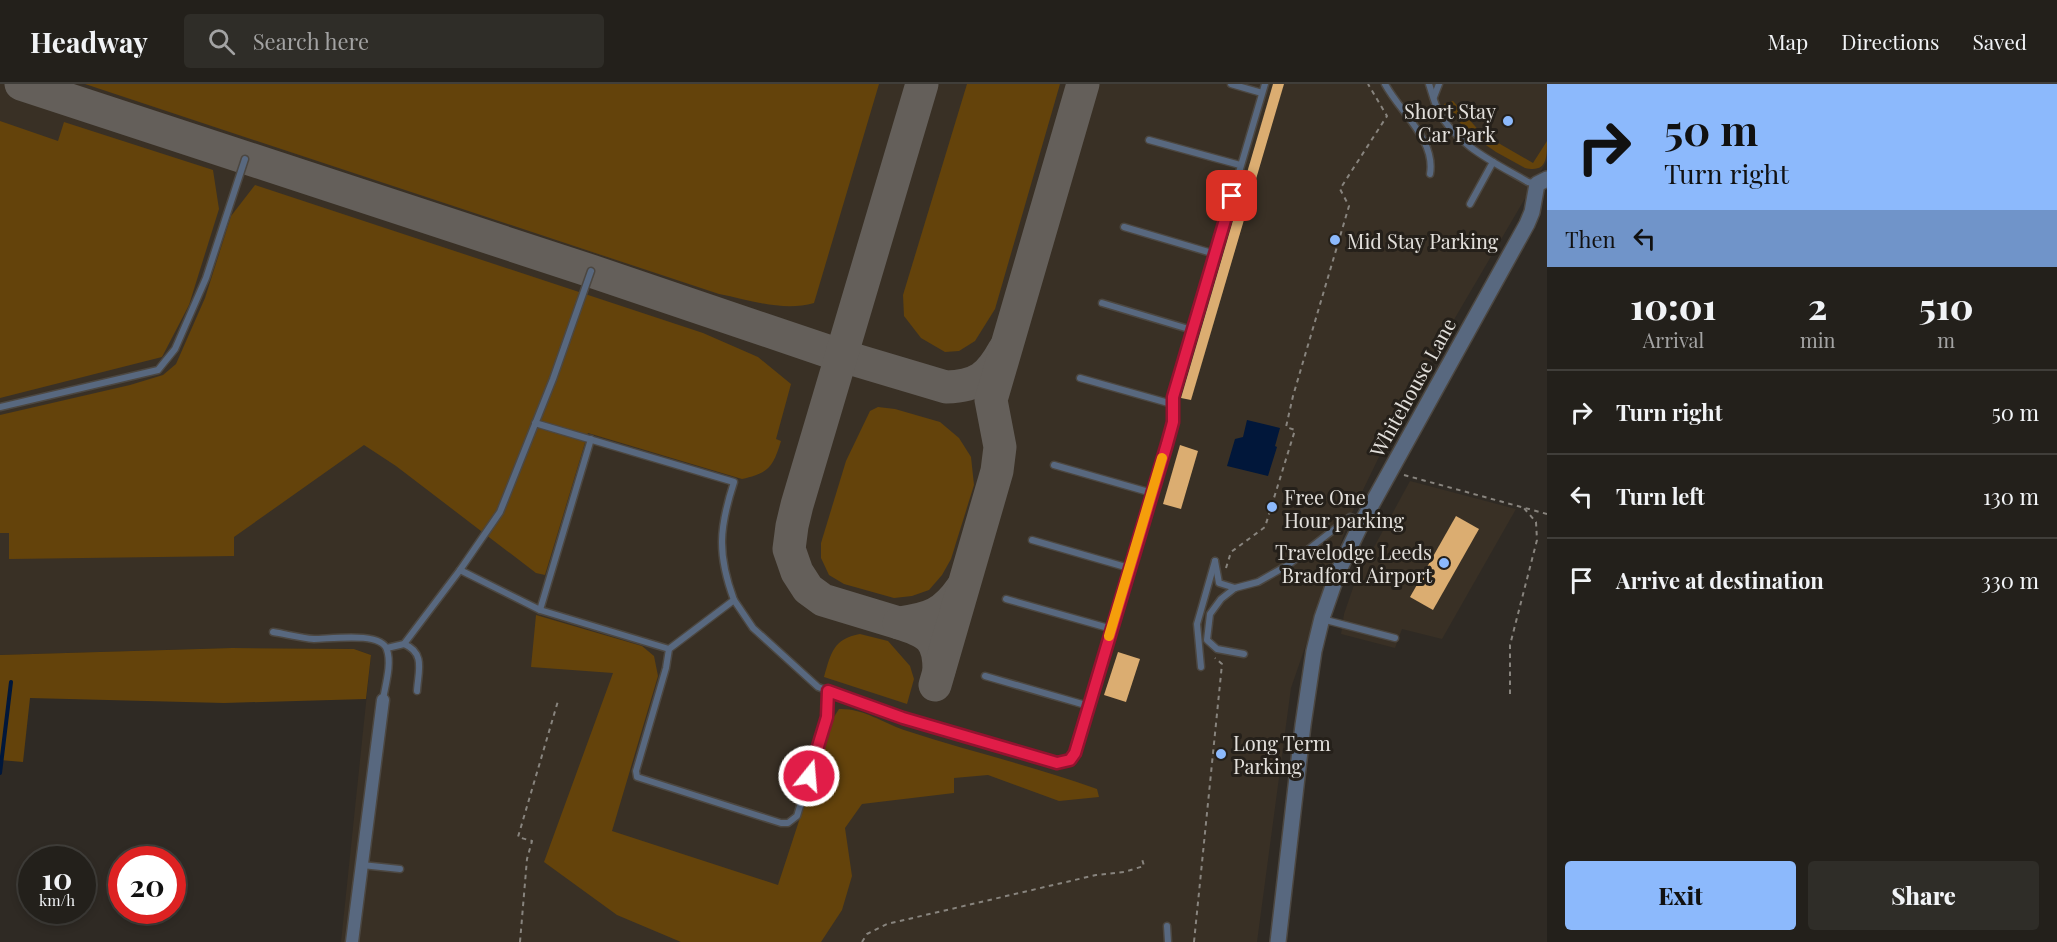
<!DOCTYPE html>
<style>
:root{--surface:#23201b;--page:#2f2d28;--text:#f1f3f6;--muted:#a3a3a3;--line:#403e3a;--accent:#8cb9fc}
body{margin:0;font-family:"Playfair Display",serif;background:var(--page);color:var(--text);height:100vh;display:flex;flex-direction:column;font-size:22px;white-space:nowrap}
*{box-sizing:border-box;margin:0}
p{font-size:20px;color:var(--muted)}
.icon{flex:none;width:33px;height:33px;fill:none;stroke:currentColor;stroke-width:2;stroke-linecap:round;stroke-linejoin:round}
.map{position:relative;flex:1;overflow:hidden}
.drawer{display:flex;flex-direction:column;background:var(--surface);width:510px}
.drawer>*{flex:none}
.guide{background:#8cb9fc;color:#111;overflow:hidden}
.speed{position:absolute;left:18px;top:762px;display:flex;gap:12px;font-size:30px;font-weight:700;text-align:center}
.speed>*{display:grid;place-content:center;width:78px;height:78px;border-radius:50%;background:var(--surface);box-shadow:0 3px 9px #0003,0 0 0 2px var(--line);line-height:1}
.speed small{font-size:15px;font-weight:400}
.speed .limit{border:9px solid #d22;background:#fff;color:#111}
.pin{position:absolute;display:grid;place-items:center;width:51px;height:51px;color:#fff;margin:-26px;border-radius:12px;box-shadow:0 3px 9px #0006}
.me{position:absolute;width:66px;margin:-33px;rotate:17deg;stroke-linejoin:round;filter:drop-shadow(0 0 4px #0008)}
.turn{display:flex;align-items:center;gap:21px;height:126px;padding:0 18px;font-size:27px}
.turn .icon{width:78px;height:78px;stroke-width:2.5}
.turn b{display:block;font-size:42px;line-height:51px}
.then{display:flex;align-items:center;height:57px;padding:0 18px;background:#0003;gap:12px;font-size:22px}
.eta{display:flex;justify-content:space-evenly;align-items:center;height:102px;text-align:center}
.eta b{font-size:36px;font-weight:800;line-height:42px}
.primary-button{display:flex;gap:12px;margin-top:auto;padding:12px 18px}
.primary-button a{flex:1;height:69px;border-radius:6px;background:var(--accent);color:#111;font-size:24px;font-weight:800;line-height:69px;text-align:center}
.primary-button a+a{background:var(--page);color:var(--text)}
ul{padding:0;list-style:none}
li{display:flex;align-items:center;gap:18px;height:84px;padding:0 18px;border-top:2px solid var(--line)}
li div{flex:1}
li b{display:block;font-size:22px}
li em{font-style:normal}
header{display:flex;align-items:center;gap:36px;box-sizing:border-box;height:84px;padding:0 30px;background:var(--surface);border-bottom:2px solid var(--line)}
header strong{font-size:28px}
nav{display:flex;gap:33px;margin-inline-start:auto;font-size:21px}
.search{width:420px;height:54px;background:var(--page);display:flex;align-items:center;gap:15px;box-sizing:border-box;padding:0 21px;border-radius:6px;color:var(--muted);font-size:22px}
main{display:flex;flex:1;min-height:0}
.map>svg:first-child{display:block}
.built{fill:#393025}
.green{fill:#64430b}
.water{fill:#01173a}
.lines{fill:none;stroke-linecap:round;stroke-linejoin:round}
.stream{stroke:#01173a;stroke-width:4}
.taxiway{stroke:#645f5a;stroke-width:33}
.building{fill:#dbad71}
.service-casing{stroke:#4c4741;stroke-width:9}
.minor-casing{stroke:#4c4741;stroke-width:15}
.tertiary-casing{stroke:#4c4741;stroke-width:18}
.path{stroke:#88847e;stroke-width:2;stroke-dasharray:4.5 4.5;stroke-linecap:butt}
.service{stroke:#58687f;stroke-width:6}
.minor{stroke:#58687f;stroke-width:12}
.tertiary{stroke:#58687f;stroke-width:15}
.route-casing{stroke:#92132f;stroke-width:15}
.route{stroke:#e11d48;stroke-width:10}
.slow{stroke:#f59e0b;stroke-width:10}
.poi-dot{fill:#8cb9fc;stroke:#25201a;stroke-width:2}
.labels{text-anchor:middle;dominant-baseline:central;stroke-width:6;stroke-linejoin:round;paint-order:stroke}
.poi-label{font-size:20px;fill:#e3e0dc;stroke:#25201a;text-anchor:start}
.street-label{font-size:20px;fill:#e3e0dc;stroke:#25201a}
</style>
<header>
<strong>Headway</strong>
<div class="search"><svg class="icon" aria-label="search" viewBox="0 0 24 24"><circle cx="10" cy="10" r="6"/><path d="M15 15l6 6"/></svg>Search here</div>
<nav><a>Map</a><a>Directions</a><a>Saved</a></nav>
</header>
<main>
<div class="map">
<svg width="1547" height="858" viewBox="0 0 1547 858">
<rect width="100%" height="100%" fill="#2f2a24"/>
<g class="built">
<polygon points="0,0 1547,0 1547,77 1404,321 1350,433 1291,604 1257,858 341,858 371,571 354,565 232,564 0,571"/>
<polygon points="1410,397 1516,425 1442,555 1402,545 1395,564 1341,550 1344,530 1355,498"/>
</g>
<g class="green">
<path d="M85,0H879L814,219C783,228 750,216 719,210Z"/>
<polygon points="967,0 1060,0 995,225 975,257 959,267 945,268 921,254 904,232 903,211"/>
<path d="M1453,17L1481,49L1533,79L1547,57C1547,74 1547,89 1525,84L1496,68L1467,48L1449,24L1446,25L1444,20Z"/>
<polygon points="0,37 58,57 64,38 213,86 219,125 189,221 162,273 0,314"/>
<path d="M255,101L703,249L758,273L791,300L776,355L781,357C773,383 769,389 742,395L588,349L545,491L536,489L396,382L364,361L234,453V472L9,475V449H0V331L130,301L163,291L176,280L205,214L231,132Z"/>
<polygon points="878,323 895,325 940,338 959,354 971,373 974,401 951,475 942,491 929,506 912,512 894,514 844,500 829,491 821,474 821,459 846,377 870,327"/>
<path d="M536,531L642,562L654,572L658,592L612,747L778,801L832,636L839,625C862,624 882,638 904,646C968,667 1033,682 1097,705L1099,713L1059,717L988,691L954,694V709L862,720L845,744L852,792L842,826L821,858H681L617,831L544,778L613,589L531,583Z"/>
<path d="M860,550L888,557L910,582L914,595L907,620L824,593C831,569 833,555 860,550Z"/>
<polygon points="232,564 354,565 371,571 366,615 224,619 30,614 23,678 0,676 0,571"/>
</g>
<polygon class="water" points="1247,336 1280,344 1275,362 1277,363 1268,392 1227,382 1235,355 1243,353"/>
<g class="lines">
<polyline class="stream" points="0,689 11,598"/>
<g class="taxiway">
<path d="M21,0L591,187L842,272L946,303C978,302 989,293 1004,266"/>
<polyline points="899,539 823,516 808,505 797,488 789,465 792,442 797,421 922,0"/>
<path d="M939,586C939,554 928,548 899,539C930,535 944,530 962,504"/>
<polyline points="935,601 997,387 1000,363 991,316 1083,0"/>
</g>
</g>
<g class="building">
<polygon points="1273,0 1284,0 1191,316 1181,314"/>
<polygon points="1180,361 1198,367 1181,425 1163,420"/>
<polygon points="1456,432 1479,445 1433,526 1410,513"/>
<polygon points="1118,568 1140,575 1126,618 1104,611"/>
</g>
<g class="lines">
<g class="service-casing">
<g id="service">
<polyline points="1231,0 1262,9"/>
<path d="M1385,0C1400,28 1436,56 1430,90"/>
<path d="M1429,0C1432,9 1434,18 1438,26C1455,61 1497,80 1528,98L1537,100"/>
<polyline points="1434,13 1439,0"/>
<polyline points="1149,56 1240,81"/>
<polyline points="1470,120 1493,78"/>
<polyline points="1124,143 1215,170"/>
<polyline points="1102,219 1192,246"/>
<polyline points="1080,294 1172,320"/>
<polyline points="0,323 158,286 175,265 206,194 245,75"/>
<path d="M535,339L734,398C719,444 717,470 734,516"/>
<polyline points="1054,381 1152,409"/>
<polyline points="1032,456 1129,484"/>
<polyline points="1215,477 1219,499 1235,504"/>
<polyline points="460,486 540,526 669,565 734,516 753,544 818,603 903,634 1057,679 1070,676 1075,669 1167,360 1173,338 1173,313 1265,0"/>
<polyline points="1006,515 1112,545"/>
<polyline points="540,526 591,355"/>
<polyline points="1322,535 1395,554"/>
<path d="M273,548C286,550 300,554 314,555C330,555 382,547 387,566C392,580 385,602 383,616"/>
<path d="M404,560C426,569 418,588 417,607"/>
<polyline points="387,564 404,560 460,486 500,428 553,295 591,187"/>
<polyline points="669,565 666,584 636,687 637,693 781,739 788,739 797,732 827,633 828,607"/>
<polyline points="1244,570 1217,565 1207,556 1210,530 1221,515 1235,504 1258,498 1288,481 1350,433 1362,437"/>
<polyline points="1201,583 1197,540 1215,477"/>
<polyline points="985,592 1089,622"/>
<polyline points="362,781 400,785"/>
<polyline points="1167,842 1168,858"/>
</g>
</g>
<g class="minor-casing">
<polyline id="minor" points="352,858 383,616"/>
</g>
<g class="tertiary-casing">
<polyline id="tertiary" points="1278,858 1303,641 1314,567 1322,534 1338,488 1362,438 1527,140 1532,128 1537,100 1547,95"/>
</g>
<g class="path">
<polyline points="1404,391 1547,430"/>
<polyline points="1226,484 1231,468 1265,443 1295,346 1286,343 1293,312 1349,122 1340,105 1387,32 1368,0"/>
<polyline points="1510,610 1510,561 1537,456 1536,438 1523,423"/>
<polyline points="520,858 527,775 532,757 518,753 558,617"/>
<polyline points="862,858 867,850 887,840 1096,791 1124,788 1144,782 1142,775"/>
<polyline points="1194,858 1222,580 1215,574"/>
</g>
<use href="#service" class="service"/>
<use href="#minor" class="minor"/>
<use href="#tertiary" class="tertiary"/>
</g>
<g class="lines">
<g class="route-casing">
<polyline id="route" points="809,692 827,633 828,607 903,634 1057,679 1070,676 1075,669 1167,360 1173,338 1173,313 1232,112"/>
</g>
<use href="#route" class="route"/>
<polyline class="slow" points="1109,552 1162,374"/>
</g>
<g class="poi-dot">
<circle cx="1508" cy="37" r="6"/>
<circle cx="1335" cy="156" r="6"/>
<circle cx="1272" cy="423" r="6"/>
<circle cx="1444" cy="479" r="6"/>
<circle cx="1221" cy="670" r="6"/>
</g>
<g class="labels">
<g class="poi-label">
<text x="1496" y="26" text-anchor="end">Short Stay<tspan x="1496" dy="23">Car Park</tspan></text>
<text x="1347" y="156">Mid Stay Parking</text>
<text x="1284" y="412">Free One<tspan x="1284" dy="23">Hour parking</tspan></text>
<text x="1432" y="467" text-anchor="end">Travelodge Leeds<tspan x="1432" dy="23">Bradford Airport</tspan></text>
<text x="1233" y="658">Long Term<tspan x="1233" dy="23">Parking</tspan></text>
</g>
<g class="street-label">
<text transform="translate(1412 303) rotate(-61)">Whitehouse Lane</text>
</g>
</g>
</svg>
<div class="speed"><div>10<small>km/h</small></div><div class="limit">20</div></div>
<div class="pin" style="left:1232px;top:112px;background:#d93025"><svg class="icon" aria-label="arrive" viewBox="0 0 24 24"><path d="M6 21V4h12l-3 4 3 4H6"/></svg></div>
<svg class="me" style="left:809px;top:692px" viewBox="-20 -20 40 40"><circle r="17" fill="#e11d48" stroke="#fff" stroke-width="3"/><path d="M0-11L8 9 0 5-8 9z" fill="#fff"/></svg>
</div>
<section class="drawer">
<div class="guide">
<div class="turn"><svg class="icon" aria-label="right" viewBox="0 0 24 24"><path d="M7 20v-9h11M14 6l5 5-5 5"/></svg><div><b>50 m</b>Turn right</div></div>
<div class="then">Then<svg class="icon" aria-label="left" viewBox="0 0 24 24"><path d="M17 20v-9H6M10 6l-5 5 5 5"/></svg></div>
</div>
<div class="eta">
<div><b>10:01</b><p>Arrival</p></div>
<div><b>2</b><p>min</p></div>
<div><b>510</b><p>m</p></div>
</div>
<ul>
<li><svg class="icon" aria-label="right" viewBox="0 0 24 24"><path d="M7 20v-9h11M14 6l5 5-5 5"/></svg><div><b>Turn right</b></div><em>50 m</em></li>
<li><svg class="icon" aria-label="left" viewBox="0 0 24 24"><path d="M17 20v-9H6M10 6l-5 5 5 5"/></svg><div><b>Turn left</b></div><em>130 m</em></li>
<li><svg class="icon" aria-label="arrive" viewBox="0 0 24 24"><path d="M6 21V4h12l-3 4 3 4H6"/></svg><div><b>Arrive at destination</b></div><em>330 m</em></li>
</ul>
<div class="primary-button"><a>Exit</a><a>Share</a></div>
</section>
</main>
